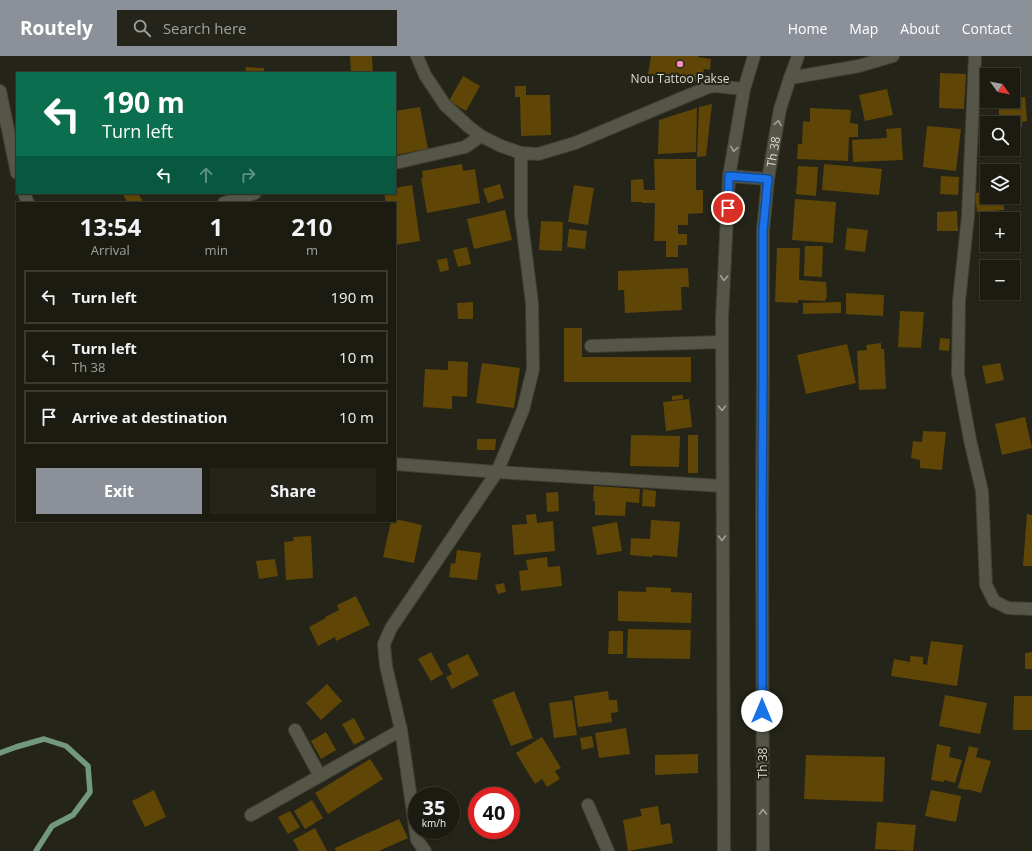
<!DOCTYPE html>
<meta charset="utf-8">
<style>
:root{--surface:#1c1b12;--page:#25241b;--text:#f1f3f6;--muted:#a0a19f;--line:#3a3932;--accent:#8c9099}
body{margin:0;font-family:"Open Sans",sans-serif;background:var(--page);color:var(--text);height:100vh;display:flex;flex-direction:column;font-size:15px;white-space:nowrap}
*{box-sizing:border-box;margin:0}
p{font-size:13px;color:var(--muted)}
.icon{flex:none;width:22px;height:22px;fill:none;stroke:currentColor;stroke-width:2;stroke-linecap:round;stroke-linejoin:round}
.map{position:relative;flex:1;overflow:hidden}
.panel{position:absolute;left:16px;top:146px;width:380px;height:320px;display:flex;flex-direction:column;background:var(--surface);border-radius:0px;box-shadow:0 1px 3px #0004,0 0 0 1px var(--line)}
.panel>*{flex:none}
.banner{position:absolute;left:16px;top:16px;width:380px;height:122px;border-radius:0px;box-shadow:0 1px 3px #0004,0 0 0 1px var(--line);background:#0b6e4f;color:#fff;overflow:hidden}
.needle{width:26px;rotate:123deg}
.controls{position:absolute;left:980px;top:12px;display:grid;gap:8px}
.controls a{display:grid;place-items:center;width:40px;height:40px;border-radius:0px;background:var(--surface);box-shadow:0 1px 3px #0004,0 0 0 1px var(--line);font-size:20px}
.speed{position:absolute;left:408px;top:731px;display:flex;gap:8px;font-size:20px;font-weight:700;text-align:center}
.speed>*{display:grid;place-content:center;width:52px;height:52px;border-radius:50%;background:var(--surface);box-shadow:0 1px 3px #0004,0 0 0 1px var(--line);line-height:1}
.speed small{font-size:10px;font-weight:400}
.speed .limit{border:6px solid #d22;background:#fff;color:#111}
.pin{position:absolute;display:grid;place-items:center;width:34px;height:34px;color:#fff;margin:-17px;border:2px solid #fff;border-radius:50%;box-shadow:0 1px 4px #0007}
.me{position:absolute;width:44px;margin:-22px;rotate:0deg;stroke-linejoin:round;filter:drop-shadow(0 0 3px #0008)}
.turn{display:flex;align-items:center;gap:14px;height:84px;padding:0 20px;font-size:18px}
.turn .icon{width:52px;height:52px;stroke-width:2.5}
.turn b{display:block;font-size:28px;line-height:34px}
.lanes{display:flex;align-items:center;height:38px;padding:0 20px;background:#0003;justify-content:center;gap:20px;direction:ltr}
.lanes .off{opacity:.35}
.eta{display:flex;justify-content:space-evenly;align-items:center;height:68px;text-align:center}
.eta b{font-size:24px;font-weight:700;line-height:28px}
.action{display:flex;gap:8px;margin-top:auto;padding:8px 20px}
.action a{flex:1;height:46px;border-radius:0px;background:var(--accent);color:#fff;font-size:16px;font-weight:700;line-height:46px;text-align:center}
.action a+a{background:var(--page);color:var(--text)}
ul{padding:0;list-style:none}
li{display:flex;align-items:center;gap:12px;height:54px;margin:0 8px 6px;padding:0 12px;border:2px solid var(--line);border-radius:0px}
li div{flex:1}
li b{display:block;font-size:15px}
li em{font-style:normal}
header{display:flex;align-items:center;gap:24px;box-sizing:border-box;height:56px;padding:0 20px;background:var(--accent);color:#fff}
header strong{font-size:19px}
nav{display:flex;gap:22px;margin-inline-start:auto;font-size:14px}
.search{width:280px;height:36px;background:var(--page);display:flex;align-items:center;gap:10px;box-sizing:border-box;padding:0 14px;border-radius:0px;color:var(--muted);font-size:15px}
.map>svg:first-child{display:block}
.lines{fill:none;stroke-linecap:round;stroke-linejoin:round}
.stream{stroke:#73997c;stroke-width:5.5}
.building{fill:#5f4606}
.minor-casing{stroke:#3f3f36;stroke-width:14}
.minor{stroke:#565648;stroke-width:12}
.oneway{stroke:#a0a095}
.route-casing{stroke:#114b97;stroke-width:10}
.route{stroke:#1a73e8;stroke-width:7}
.poi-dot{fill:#fd8ebe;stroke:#252418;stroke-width:1.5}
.labels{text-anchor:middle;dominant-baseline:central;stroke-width:4;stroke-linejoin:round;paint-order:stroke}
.poi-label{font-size:12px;fill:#dcdcd4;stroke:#252418}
.street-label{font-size:12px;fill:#dcdcd4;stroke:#252418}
</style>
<header>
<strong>Routely</strong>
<div class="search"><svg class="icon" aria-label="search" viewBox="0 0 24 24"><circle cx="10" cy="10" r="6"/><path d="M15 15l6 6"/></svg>Search here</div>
<nav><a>Home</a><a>Map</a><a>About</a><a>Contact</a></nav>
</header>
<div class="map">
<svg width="1032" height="795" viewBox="0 0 1032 795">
<rect width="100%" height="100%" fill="#252418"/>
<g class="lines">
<polyline class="stream" points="0,697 16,691 44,683 66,690 88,710 90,736 73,759 52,770 36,795"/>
</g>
<g class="building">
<polygon points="350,0 372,0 373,17 351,17"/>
<polygon points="651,0 698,0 698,1 711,3 710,14 704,13 702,24 696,23 696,26 648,18"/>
<polygon points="246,11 264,12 264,17 245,17"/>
<polygon points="940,17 966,18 964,53 939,52"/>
<polygon points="463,20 480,30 466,55 449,45"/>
<polygon points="515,30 526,30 526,39 550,39 551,79 521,80 520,41 515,41"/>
<polygon points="887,33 893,59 865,65 859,39"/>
<polygon points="1025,41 1027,65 1022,66 1022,71 1014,72 1015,75 1013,75 1013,67 1000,67 998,45 1013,45 1013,42"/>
<polygon points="712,48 706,100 697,101 699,51"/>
<polygon points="420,51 428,93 395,99 395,55"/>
<polygon points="697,52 696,96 658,98 659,64"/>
<polygon points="810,52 851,54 850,67 858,68 858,81 849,81 848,105 797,103 798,88 802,88 803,65 810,66"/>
<polygon points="927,70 961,73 956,115 923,111"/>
<polygon points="901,72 903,104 853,106 852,84 887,82 886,73"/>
<polygon points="654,103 696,103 696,134 703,134 703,157 688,158 688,169 678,169 678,178 687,178 687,189 678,189 678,201 666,201 666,185 654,185 655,147 642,147 642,146 631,146 631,124 643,123 644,134 655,134"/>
<polygon points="462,108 463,115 475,113 480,147 427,157 421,122 423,122 422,115"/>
<polygon points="824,108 882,113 879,139 822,134"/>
<polygon points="798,110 818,111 816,140 796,138"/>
<polygon points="941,120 959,121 958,139 940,138"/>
<polygon points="500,128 504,142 488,147 483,133"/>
<polygon points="412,129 420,185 395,189 395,147 386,147 384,137 395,137 395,132"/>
<polygon points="574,129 594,132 588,169 568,166"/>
<polygon points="987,136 987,141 1003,141 1004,154 977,156 975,137"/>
<polygon points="122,137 138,137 143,146 128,147"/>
<polygon points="795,143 836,146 833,187 792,184"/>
<polygon points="505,154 512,184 474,193 467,163"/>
<polygon points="957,155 958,175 937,175 937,156"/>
<polygon points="541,165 563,166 562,195 539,194"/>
<polygon points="847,172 868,174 865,196 845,194"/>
<polygon points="569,173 587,175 585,193 567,191"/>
<polygon points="805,190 823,190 822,221 804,220"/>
<polygon points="467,191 471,208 458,211 453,194"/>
<polygon points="777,192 800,192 799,224 826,226 827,242 826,242 825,245 798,244 798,247 775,246"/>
<polygon points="447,202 449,214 440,216 437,204"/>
<polygon points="688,212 689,231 681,231 682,254 625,257 624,234 618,234 618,215"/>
<polygon points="846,237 884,239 883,260 846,258"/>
<polygon points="473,246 473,263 458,263 457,247"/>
<polygon points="841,246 841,257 803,258 803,247"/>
<polygon points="900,255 924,256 921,292 898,291"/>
<polygon points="564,272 582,272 582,301 691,301 691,326 564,326"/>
<polygon points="940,282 950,283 949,295 939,294"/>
<polygon points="881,287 881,293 884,293 886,333 859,334 857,295 867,294 866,289"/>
<polygon points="847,288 856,327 806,338 797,299"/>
<polygon points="448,305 468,306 467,341 452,340 452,353 423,351 425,313 448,314"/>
<polygon points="482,307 520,312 514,352 476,347"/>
<polygon points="1000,307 1004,324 986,328 982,310"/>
<polygon points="683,339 683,343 672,344 672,340"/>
<polygon points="689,343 692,371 666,375 663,346"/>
<polygon points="1025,361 1032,392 1002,399 995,368"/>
<polygon points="923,375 946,376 942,414 920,412 920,404 911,402 913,385 922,386"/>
<polygon points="631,379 680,380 679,411 630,410"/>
<rect x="688" y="379" width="10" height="38"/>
<polygon points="477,383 496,383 495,394 477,394"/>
<polygon points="594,430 640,433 639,447 626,446 625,460 595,459 595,445 593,445"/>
<polygon points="643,433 656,435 655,451 642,450"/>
<polygon points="558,436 559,455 547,456 546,437"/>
<polygon points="536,458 537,467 553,465 555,495 514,499 512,469 527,468 526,459"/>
<polygon points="1027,458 1032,459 1032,510 1023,510"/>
<polygon points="395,463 422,469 414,507 383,501 391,465 395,465"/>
<polygon points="651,464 680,466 677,501 653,499 652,501 630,499 631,482 650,483"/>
<polygon points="617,466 622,495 597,499 592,471"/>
<polygon points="311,480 313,522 286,524 284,486 294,485 293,481"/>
<polygon points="457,494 481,497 477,524 449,521 451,507 455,508"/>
<polygon points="547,501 548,511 560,510 562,530 521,535 519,515 528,514 526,504"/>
<polygon points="275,503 278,520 259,523 256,505"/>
<polygon points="504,527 506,536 498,538 495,529"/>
<polygon points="646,531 671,532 671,536 692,537 691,567 618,565 618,535 646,536"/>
<polygon points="356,540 370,569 336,585 335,581 318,590 309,571 326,562 325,561 339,554 337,549"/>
<polygon points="628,573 691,574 690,603 627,602"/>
<polygon points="609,575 623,575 623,598 608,598"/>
<polygon points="931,585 963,589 957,630 891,620 894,603 910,606 910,600 923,601 923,608 927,609"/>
<polygon points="431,596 443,618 431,625 418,603"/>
<polygon points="1032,596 1032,613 1025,613 1025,597"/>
<polygon points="468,598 479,619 452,633 446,621 452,618 447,608"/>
<polygon points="327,628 342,645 321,664 306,647"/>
<polygon points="514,635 533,682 511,690 492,644"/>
<polygon points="608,635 609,644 617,644 618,656 611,657 612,666 578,671 574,640"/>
<polygon points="945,639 987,647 980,678 939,670"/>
<polygon points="1014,640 1032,640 1032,674 1013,674"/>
<polygon points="572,644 577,679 554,682 549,647"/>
<polygon points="354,662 365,683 354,689 342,668"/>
<polygon points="626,672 630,698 599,702 595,677"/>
<polygon points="326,676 336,694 321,703 311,685"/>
<polygon points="592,680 594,691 582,694 580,682"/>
<polygon points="542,681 561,712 555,715 560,723 547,731 542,723 535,728 516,697"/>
<polygon points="937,688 951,691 949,701 962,704 955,727 944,724 944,726 931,724"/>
<polygon points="969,690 978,692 976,701 991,705 981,737 967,733 967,734 958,732"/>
<polygon points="698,698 698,717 655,719 655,699"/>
<polygon points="806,699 885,701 883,746 804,743"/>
<polygon points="370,703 383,723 328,758 315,737"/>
<polygon points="154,734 166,761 145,771 132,745"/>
<polygon points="931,734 961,740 956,766 925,760"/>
<polygon points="312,744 323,762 305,773 294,755"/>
<polygon points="658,750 661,769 670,767 673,787 628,795 623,764 642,760 640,753"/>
<polygon points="290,755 300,771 288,778 278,761"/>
<polygon points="399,763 408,782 379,795 336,795 335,792"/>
<polygon points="877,766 916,769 913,795 875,793"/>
<polygon points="315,772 327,795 299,795 293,784"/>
</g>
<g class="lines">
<g class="minor-casing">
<g id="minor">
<polyline points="417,0 425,19 445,49 469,71 481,80 501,90 521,97 538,98 575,87 706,32 714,30 744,33"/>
<polyline points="975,0 968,160 959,245 958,318 970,384 982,435 986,529 994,545 1008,552 1032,553"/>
<polyline points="790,22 859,10 893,0"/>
<polyline points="0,35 17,117"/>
<polyline points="395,107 465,91 481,80"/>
<polyline points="729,120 768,123"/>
<polyline points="24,137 28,147"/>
<polyline points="224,147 255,137"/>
<polyline points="591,290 722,286"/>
<polyline points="395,408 497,416 722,430"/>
<polyline points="295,674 320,720"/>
<polyline points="588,749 608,795"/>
<polyline points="251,759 401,674"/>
<polyline points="425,795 417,784 401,674 386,610 384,588 391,572 497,416 523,354 533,313 532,247 521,159 521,97"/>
<polyline points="724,795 722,262 729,120 744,33 754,0"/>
<path id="s1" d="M763,795L762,459L763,316V174L768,123L780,53L790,22L798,0"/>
</g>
</g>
<use href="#minor" class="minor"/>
</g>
<defs><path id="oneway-chevron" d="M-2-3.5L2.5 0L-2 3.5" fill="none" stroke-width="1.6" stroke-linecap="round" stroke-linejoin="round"/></defs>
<g class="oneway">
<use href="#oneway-chevron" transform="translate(778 67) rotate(-80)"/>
<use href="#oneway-chevron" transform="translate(734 93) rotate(100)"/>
<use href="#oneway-chevron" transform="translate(724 222) rotate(93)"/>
<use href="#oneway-chevron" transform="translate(722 352) rotate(90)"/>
<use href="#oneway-chevron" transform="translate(722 482) rotate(90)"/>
<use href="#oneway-chevron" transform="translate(763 756) rotate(-90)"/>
</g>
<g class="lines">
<g class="route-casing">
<polyline id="route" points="728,152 729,120 768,123 763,174 763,316 762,459 762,655"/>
</g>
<use href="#route" class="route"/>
</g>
<circle class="poi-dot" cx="680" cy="8" r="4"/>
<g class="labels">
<g class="poi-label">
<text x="680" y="22">Nou Tattoo Pakse</text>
</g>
<g class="street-label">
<text stroke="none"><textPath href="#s1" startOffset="700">Th 38</textPath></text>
<text transform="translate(762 707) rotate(-90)">Th 38</text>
</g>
</g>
</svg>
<div class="controls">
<a><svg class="needle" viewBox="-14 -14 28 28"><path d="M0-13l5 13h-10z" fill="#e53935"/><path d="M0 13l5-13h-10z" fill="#a0a19f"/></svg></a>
<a><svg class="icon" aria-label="search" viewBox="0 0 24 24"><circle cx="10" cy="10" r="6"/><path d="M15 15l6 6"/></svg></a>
<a><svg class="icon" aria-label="layers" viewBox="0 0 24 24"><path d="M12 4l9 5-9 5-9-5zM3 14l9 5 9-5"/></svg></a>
<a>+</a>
<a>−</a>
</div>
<div class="speed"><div>35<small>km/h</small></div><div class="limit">40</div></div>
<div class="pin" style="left:728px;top:152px;background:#d93025"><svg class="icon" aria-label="arrive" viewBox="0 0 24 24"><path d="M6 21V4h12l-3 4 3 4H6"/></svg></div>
<svg class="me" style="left:762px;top:655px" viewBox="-20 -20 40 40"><circle r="19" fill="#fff"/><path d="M0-13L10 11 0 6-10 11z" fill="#1a73e8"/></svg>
<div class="banner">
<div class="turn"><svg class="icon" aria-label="left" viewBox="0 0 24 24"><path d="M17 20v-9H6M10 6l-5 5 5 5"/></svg><div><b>190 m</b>Turn left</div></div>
<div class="lanes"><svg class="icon" aria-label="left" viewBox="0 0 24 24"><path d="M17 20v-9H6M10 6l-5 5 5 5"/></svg><svg class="icon off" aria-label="ahead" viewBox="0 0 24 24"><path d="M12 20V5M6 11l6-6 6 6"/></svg><svg class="icon off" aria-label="right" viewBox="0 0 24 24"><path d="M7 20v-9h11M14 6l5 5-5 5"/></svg></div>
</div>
<section class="panel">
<div class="eta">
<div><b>13:54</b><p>Arrival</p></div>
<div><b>1</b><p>min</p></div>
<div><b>210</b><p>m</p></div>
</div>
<ul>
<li><svg class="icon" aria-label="left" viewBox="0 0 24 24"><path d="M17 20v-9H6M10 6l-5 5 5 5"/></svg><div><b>Turn left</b></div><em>190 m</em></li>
<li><svg class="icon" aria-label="left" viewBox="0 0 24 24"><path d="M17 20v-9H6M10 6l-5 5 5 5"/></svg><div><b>Turn left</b><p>Th 38</p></div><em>10 m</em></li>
<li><svg class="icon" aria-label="arrive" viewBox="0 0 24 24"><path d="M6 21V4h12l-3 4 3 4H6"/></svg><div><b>Arrive at destination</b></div><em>10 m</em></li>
</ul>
<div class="action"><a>Exit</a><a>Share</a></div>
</section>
</div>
